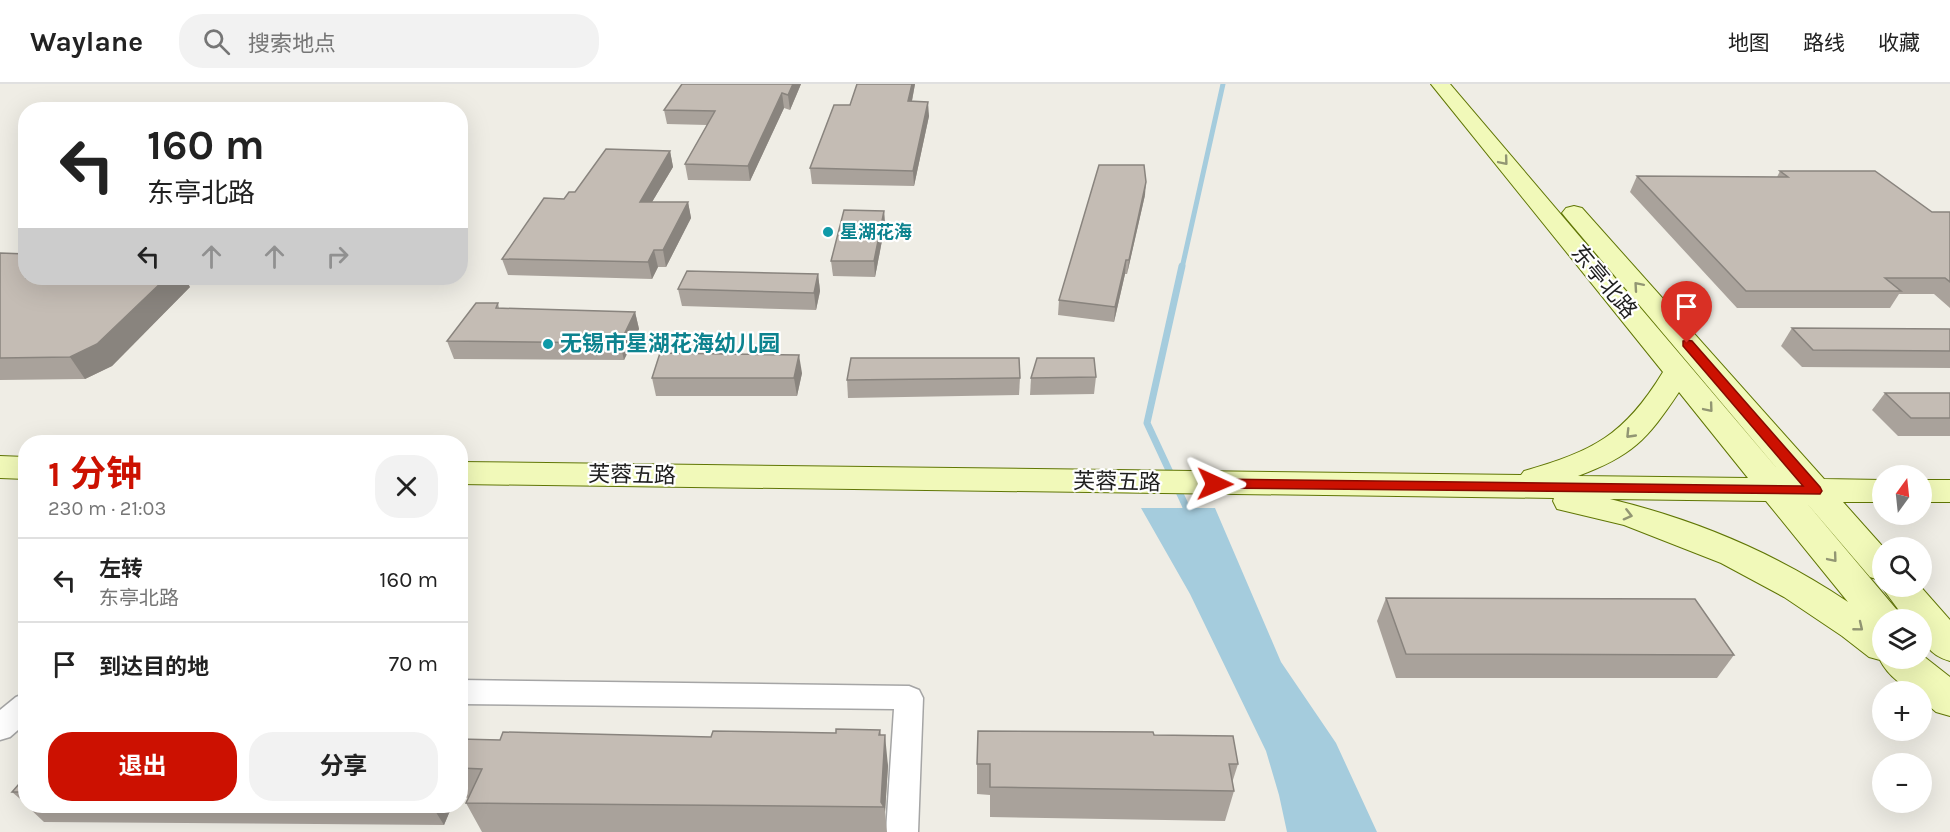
<!DOCTYPE html>
<html lang="zh">
<meta charset="utf-8">
<style>
:root{--surface:#fff;--page:#f2f2f2;--text:#222;--muted:#767676;--line:#e0e0e0;--accent:#cc1101}
body{margin:0;font-family:Karla,"Noto Sans SC",sans-serif;background:var(--page);color:var(--text);height:100vh;display:flex;flex-direction:column;font-size:22px;white-space:nowrap}
*{box-sizing:border-box;margin:0}
p{font-size:20px;color:var(--muted)}
.icon{flex:none;width:33px;height:33px;fill:none;stroke:currentColor;stroke-width:2;stroke-linecap:round;stroke-linejoin:round}
.map{position:relative;flex:1;overflow:hidden}
.side{position:absolute;left:18px;top:351px;width:450px;height:378px;display:flex;flex-direction:column;background:var(--surface);border-radius:24px;box-shadow:0 6px 24px #0002}
.side>*{flex:none}
.hud{position:absolute;left:18px;top:18px;width:450px;height:183px;border-radius:24px;box-shadow:0 6px 24px #0002;background:#fff;color:var(--text);overflow:hidden}
.needle{width:39px;rotate:15deg}
.controls{position:absolute;left:1872px;top:381px;display:grid;gap:12px}
.controls a{display:grid;place-items:center;width:60px;height:60px;border-radius:50%;background:var(--surface);box-shadow:0 6px 24px #0002;font-size:30px}
.pin{position:absolute;display:grid;place-items:center;width:51px;height:51px;color:#fff;margin:-62px -26px;border-radius:50% 50% 50% 0;rotate:-45deg;box-shadow:0 0 6px #0007}
.pin .icon{rotate:45deg}
.me{position:absolute;width:66px;margin:-33px;rotate:91deg;stroke-linejoin:round;filter:drop-shadow(0 0 4px #0008)}
.turn{display:flex;align-items:center;gap:21px;height:126px;padding:0 30px;font-size:27px}
.turn .icon{width:78px;height:78px;stroke-width:2.5}
.turn b{display:block;font-size:42px;line-height:51px}
.lanes{display:flex;align-items:center;height:57px;padding:0 30px;background:#0003;justify-content:center;gap:30px;direction:ltr}
.lanes .off{opacity:.35}
.round{display:grid;place-items:center;flex:none;width:63px;height:63px;border-radius:24px;background:var(--page)}
.headline{display:flex;align-items:center;justify-content:space-between;height:102px;padding:0 30px}
h1{font-size:36px;font-weight:700;line-height:45px;color:var(--accent)}
.cta{display:flex;gap:12px;margin-top:auto;padding:12px 30px}
.cta a{flex:1;height:69px;border-radius:24px;background:var(--accent);color:#fff;font-size:24px;font-weight:700;line-height:69px;text-align:center}
.cta a+a{background:var(--page);color:var(--text)}
ul{padding:0;list-style:none}
li{display:flex;align-items:center;gap:18px;height:84px;padding:0 30px;border-top:2px solid var(--line)}
li div{flex:1}
li b{display:block;font-size:22px}
li em{font-style:normal}
header{display:flex;align-items:center;gap:36px;box-sizing:border-box;height:84px;padding:0 30px;background:var(--surface);border-bottom:2px solid var(--line)}
header strong{font-size:28px}
nav{display:flex;gap:33px;margin-inline-start:auto;font-size:21px}
.search{width:420px;height:54px;background:var(--page);display:flex;align-items:center;gap:15px;box-sizing:border-box;padding:0 21px;border-radius:24px;color:var(--muted);font-size:22px}
.map>svg:first-child{display:block}
.water{fill:#a5ccdd}
.lines{fill:none;stroke-linecap:round;stroke-linejoin:round}
.stream-far2{stroke:#a5ccdd;stroke-width:5}
.stream-far1{stroke:#a5ccdd;stroke-width:7}
.stream{stroke:#a5ccdd;stroke-width:9}
.street-casing{stroke:#a5a5a5;stroke-width:3}
.secondary-casing{stroke:#607605;stroke-width:2}
.street{fill:#fff;fill-rule:evenodd}
.secondary{fill:#f1f9b9;fill-rule:evenodd}
.wall{fill:#a9a29b}
.shaded-wall{fill:#89847e}
.building{fill:#c4bcb4;stroke:#89847e;stroke-width:1.5}
.oneway{stroke:#929673}
.route{fill:#cc1101;stroke:#850b01;stroke-width:1.5}
.culture-dot{fill:#0f9aa8;stroke:#fff;stroke-width:2}
.labels{text-anchor:middle;dominant-baseline:central;stroke-width:4.5;stroke-linejoin:round;paint-order:stroke}
.far-culture-label{font-size:18px;font-weight:bold;fill:#0d838f;stroke:#fff;text-anchor:start}
.street-label{font-size:22px;fill:#1e1e1e;stroke:#fff}
.culture-label{font-size:22px;font-weight:bold;fill:#0d838f;stroke:#fff;text-anchor:start}
</style>
<header>
<strong>Waylane</strong>
<div class="search"><svg class="icon" aria-label="search" viewBox="0 0 24 24"><circle cx="10" cy="10" r="6"/><path d="M15 15l6 6"/></svg>搜索地点</div>
<nav><a>地图</a><a>路线</a><a>收藏</a></nav>
</header>
<div class="map">
<svg width="1950" height="748" viewBox="0 0 1950 748">
<rect width="100%" height="100%" fill="#efede5"/>
<polygon class="water" points="1141,424 1215,424 1281,578 1336,659 1377,748 1287,748 1279,711 1266,667 1190,510"/>
<g class="lines">
<polyline class="stream-far2" points="1182,184 1223,0"/>
<polyline class="stream-far1" points="1182,182 1147,339 1188,427"/>
<polyline class="stream" points="1187,425 1190,432"/>
<g class="street-casing">
<g id="street">
<polygon points="460,596 909,602 919,606 923,614 918,748 886,748 894,625 460,620"/>
<polygon points="26,609 26,639 10,653 0,656 0,626 16,613"/>
</g>
</g>
<g class="secondary-casing">
<g id="secondary">
<path d="M1431,0H1450L1786,395L1566,134L1562,129L1566,124L1574,122L1582,124L1824,395L1882,396V418H1843L1884,464H1882V497L1870,493L1805,417L1897,526L1902,536H1882V574H1922V571L1950,593V632L1936,628L1922,616V608C1906,608 1887,590 1880,576L1869,573L1842,552L1784,513L1721,479L1624,441L1557,425L1553,417L1554,414L460,400V378L1521,391L1524,387C1593,367 1624,352 1663,288ZM1679,308L1748,394L1578,392C1632,372 1647,356 1679,308ZM1610,415L1766,417L1848,518C1777,470 1694,435 1610,415Z"/>
<polygon points="0,372 26,373 26,395 0,394"/>
<rect x="1922" y="396" width="28" height="22"/>
<path d="M1882,499V502H1920L1950,536V577C1927,570 1922,558 1922,536H1906L1881,502Z"/>
</g>
</g>
<use href="#street" class="street"/>
<use href="#secondary" class="secondary"/>
</g>
<g class="wall">
<polygon points="682,0 801,0 790,26 784,24 750,97 688,96 685,80 707,41 667,40 664,26"/>
<polygon points="857,0 915,0 912,17 929,32 914,102 812,100 810,84 850,21"/>
<polygon points="670,67 673,83 652,118 688,118 691,134 666,183 658,183 652,195 508,191 502,175 575,108"/>
<polygon points="1780,87 1932,128 1950,128 1950,224 1934,210 1899,210 1890,224 1737,224 1630,108 1637,92 1777,93"/>
<polygon points="1145,111 1127,190 1125,190 1114,238 1058,231 1059,216"/>
<polygon points="884,127 885,141 875,193 833,192 831,177"/>
<polygon points="0,169 190,203 112,282 85,295 0,296"/>
<polygon points="818,190 820,207 816,226 682,222 678,205"/>
<polygon points="498,219 499,224 635,228 639,245 624,276 454,275 447,257"/>
<polygon points="1792,244 1950,245 1950,284 1802,283 1781,262"/>
<polygon points="802,289 797,312 656,312 652,294"/>
<polygon points="1096,293 1094,310 1030,311 1031,294"/>
<polygon points="1020,294 1019,311 848,314 847,296"/>
<polygon points="1885,309 1950,309 1950,352 1898,352 1872,326"/>
<polygon points="1386,514 1734,571 1717,594 1396,594 1377,537"/>
<polygon points="880,646 888,682 885,728 887,748 482,748 466,719 469,714 460,713 460,649 464,655 500,656 711,653 836,649"/>
<polygon points="1154,651 1238,680 1232,699 1234,707 1225,737 990,733 990,711 977,710 977,680"/>
<polygon points="26,692 26,720 12,708"/>
<polygon points="27,722 452,722 444,741 44,738"/>
</g>
<g class="shaded-wall">
<polygon points="793,0 801,0 790,26 788,11"/>
<polygon points="912,0 915,0 909,32 908,17"/>
<polygon points="782,9 784,24 750,97 748,82"/>
<polygon points="928,18 929,32 914,102 913,87"/>
<polygon points="670,67 673,83 643,133 640,118"/>
<polygon points="1146,98 1145,111 1127,190 1129,176"/>
<polygon points="688,118 691,134 666,183 663,166"/>
<polygon points="884,127 885,141 875,193 874,177"/>
<polygon points="654,166 658,183 652,195 648,178"/>
<polygon points="1126,176 1125,190 1114,238 1115,223"/>
<polygon points="818,190 820,207 816,226 814,209"/>
<polygon points="166,194 185,194 190,203 112,282 85,295 70,273"/>
<polygon points="635,228 639,245 624,276 620,259"/>
<polygon points="799,271 802,289 797,312 794,294"/>
<polygon points="885,651 888,682 885,728 884,723 881,718"/>
<polygon points="432,722 452,722 444,741"/>
</g>
<g class="building">
<polygon points="682,0 793,0 788,11 782,9 748,82 685,80 715,27 664,26"/>
<polygon points="857,0 912,0 908,17 928,18 913,87 810,84 834,21 850,21"/>
<polygon points="606,65 670,67 640,118 688,118 663,166 654,166 648,178 502,175 544,114 564,115 569,108 575,108"/>
<polygon points="1099,81 1144,81 1146,98 1129,176 1126,176 1115,223 1059,216"/>
<polygon points="1780,87 1875,87 1932,128 1950,128 1950,198 1945,194 1885,194 1901,207 1746,207 1637,92 1788,93"/>
<polygon points="844,126 884,127 874,177 831,177"/>
<polygon points="0,169 26,170 26,194 166,194 97,260 70,273 0,274"/>
<polygon points="687,187 818,190 814,209 678,205"/>
<polygon points="476,219 498,219 496,224 635,228 620,259 447,257"/>
<polygon points="1792,244 1950,245 1950,267 1813,266"/>
<polygon points="660,269 799,271 794,294 652,294"/>
<polygon points="851,274 1019,274 1020,294 847,296"/>
<polygon points="1037,274 1094,274 1096,293 1031,294"/>
<polygon points="1885,309 1950,309 1950,334 1911,334"/>
<polygon points="1386,514 1695,515 1734,571 1406,570"/>
<polygon points="836,645 880,646 879,651 885,651 881,718 884,723 466,719 482,685 460,684 460,655 500,656 503,648 711,653 713,647 836,649"/>
<polygon points="978,647 1153,648 1154,651 1233,652 1238,680 1229,680 1234,707 990,703 990,680 977,680"/>
<polygon points="26,692 26,708 12,708"/>
</g>
<defs><path id="oneway-chevron" d="M-2-3.5L2.5 0L-2 3.5" fill="none" stroke-width="1.6" stroke-linecap="round" stroke-linejoin="round" transform="scale(1.5)"/></defs>
<g class="oneway">
<use href="#oneway-chevron" transform="translate(1504 77) rotate(50)"/>
<use href="#oneway-chevron" transform="translate(1638 202) rotate(-131)"/>
<use href="#oneway-chevron" transform="translate(1709 324) rotate(50)"/>
<use href="#oneway-chevron" transform="translate(1630 350) rotate(134)"/>
<use href="#oneway-chevron" transform="translate(1628 431) rotate(14)"/>
<use href="#oneway-chevron" transform="translate(1833 474) rotate(50)"/>
<use href="#oneway-chevron" transform="translate(1859 543) rotate(39)"/>
</g>
<polygon class="route" points="1687,256 1692,257 1820,403 1822,407 1820,410 1215,404 1208,400 1215,395 1803,402 1683,262 1683,257"/>
<g class="culture-dot">
<circle cx="828" cy="148" r="6"/>
<circle cx="548" cy="260" r="6"/>
</g>
<g class="labels">
<g class="far-culture-label">
<text x="840" y="148">星湖花海</text>
</g>
<g class="street-label">
<text transform="translate(1604 198) rotate(50)">东亭北路</text>
<text transform="translate(632 391) rotate(1)">芙蓉五路</text>
<text transform="translate(1117 398) rotate(1)">芙蓉五路</text>
</g>
<g class="culture-label">
<text x="560" y="260">无锡市星湖花海幼儿园</text>
</g>
</g>
</svg>
<div class="controls">
<a><svg class="needle" viewBox="-14 -14 28 28"><path d="M0-13l5 13h-10z" fill="#e53935"/><path d="M0 13l5-13h-10z" fill="#767676"/></svg></a>
<a><svg class="icon" aria-label="search" viewBox="0 0 24 24"><circle cx="10" cy="10" r="6"/><path d="M15 15l6 6"/></svg></a>
<a><svg class="icon" aria-label="layers" viewBox="0 0 24 24"><path d="M12 4l9 5-9 5-9-5zM3 14l9 5 9-5"/></svg></a>
<a>+</a>
<a>−</a>
</div>
<div class="pin" style="left:1687px;top:259px;background:#d93025"><svg class="icon" aria-label="arrive" viewBox="0 0 24 24"><path d="M6 21V4h12l-3 4 3 4H6"/></svg></div>
<svg class="me" style="left:1215px;top:400px" viewBox="-20 -20 40 40"><path d="M0-17L14 15 0 8-14 15z" fill="#cc1101" stroke="#fff" stroke-width="4"/></svg>
<div class="hud">
<div class="turn"><svg class="icon" aria-label="left" viewBox="0 0 24 24"><path d="M17 20v-9H6M10 6l-5 5 5 5"/></svg><div><b>160 m</b>东亭北路</div></div>
<div class="lanes"><svg class="icon" aria-label="left" viewBox="0 0 24 24"><path d="M17 20v-9H6M10 6l-5 5 5 5"/></svg><svg class="icon off" aria-label="ahead" viewBox="0 0 24 24"><path d="M12 20V5M6 11l6-6 6 6"/></svg><svg class="icon off" aria-label="ahead" viewBox="0 0 24 24"><path d="M12 20V5M6 11l6-6 6 6"/></svg><svg class="icon off" aria-label="right" viewBox="0 0 24 24"><path d="M7 20v-9h11M14 6l5 5-5 5"/></svg></div>
</div>
<section class="side">
<div class="headline"><div><h1>1 分钟</h1><p>230 m · 21:03</p></div><a class="round"><svg class="icon" aria-label="close" viewBox="0 0 24 24"><path d="M6 6l12 12M18 6L6 18"/></svg></a></div>
<ul>
<li><svg class="icon" aria-label="left" viewBox="0 0 24 24"><path d="M17 20v-9H6M10 6l-5 5 5 5"/></svg><div><b>左转</b><p>东亭北路</p></div><em>160 m</em></li>
<li><svg class="icon" aria-label="arrive" viewBox="0 0 24 24"><path d="M6 21V4h12l-3 4 3 4H6"/></svg><div><b>到达目的地</b></div><em>70 m</em></li>
</ul>
<div class="cta"><a>退出</a><a>分享</a></div>
</section>
</div>
